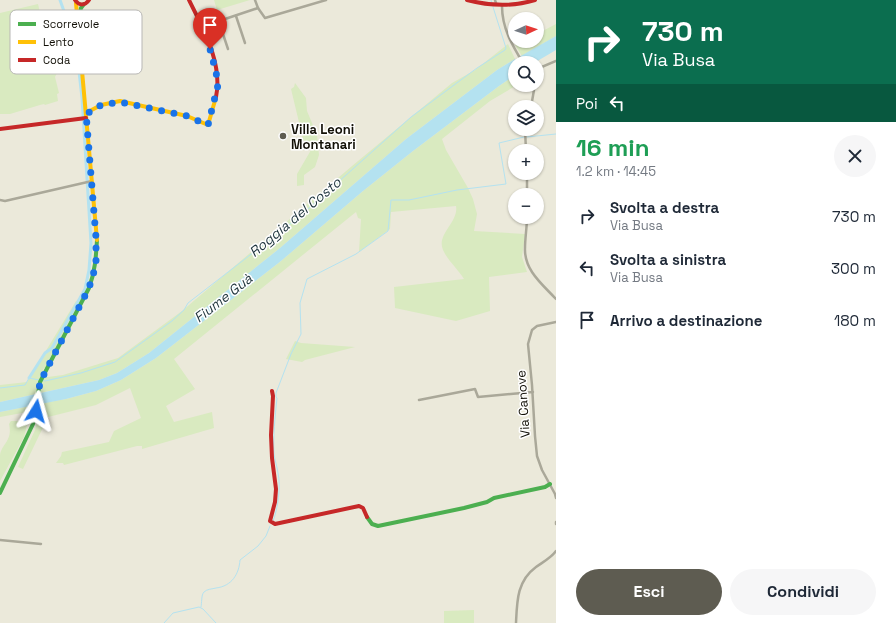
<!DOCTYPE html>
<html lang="it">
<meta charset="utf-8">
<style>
:root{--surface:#fff;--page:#f6f6f7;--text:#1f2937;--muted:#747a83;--accent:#5e5c51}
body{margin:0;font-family:"Space Grotesk",sans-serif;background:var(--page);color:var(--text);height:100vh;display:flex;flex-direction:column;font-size:15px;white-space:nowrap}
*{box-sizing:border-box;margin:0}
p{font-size:13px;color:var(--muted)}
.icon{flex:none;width:22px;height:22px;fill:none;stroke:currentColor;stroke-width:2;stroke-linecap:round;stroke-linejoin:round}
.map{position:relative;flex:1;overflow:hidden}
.details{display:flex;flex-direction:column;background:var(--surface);width:340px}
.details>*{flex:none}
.guide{background:#0b6e4f;color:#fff;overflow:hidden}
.needle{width:26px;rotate:87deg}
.controls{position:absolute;left:508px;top:12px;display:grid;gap:8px}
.controls a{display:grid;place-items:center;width:36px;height:36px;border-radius:50%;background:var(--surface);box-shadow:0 1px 3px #0004;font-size:20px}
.pin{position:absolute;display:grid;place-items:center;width:34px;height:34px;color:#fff;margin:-41px -17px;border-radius:50% 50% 50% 0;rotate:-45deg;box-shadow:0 0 4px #0007}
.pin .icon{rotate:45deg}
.me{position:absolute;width:44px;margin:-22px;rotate:8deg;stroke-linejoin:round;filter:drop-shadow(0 0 3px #0008)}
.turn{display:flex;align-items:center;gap:14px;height:84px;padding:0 20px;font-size:18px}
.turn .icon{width:52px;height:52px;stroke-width:2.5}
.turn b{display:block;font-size:28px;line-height:34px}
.then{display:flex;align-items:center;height:38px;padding:0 20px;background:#0003;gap:8px;font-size:15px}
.round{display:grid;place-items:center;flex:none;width:42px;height:42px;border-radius:21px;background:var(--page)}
.headline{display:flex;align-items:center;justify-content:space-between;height:68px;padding:0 20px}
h1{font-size:24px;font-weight:700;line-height:30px;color:#1e9e55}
.button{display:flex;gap:8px;margin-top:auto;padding:8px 20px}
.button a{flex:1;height:46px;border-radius:24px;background:var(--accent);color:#fff;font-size:16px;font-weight:700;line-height:46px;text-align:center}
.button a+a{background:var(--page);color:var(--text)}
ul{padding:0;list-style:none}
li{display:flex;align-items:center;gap:12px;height:52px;padding:0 20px}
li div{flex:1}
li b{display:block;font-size:15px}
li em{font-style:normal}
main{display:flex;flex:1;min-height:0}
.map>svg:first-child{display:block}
.green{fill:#d9eac0}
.water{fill:#b4e2f0}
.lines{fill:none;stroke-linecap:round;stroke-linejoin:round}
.stream{stroke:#b4e2f0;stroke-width:1}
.canal{stroke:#b4e2f0;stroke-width:3}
.street{stroke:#aaa899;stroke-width:2.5}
.fast{stroke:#4caf50;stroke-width:4}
.slow{stroke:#ffc107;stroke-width:4}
.jam{stroke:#c62828;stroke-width:4}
.route{stroke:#1a73e8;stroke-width:7;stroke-dasharray:0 12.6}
.poi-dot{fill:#5e5c51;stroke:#fff;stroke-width:1.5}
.labels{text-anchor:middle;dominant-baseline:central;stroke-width:3;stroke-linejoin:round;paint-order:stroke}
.poi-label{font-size:13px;font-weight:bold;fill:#121007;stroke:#fff;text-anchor:start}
.street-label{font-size:13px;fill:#121007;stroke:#fff}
.water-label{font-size:14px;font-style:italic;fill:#1e343c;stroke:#fff}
.key{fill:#fff;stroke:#b8b7b5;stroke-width:1}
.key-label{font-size:11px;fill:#121007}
</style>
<main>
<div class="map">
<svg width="556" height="623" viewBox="0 0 556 623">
<rect width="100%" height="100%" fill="#ebe9da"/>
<g class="green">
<polygon points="214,0 250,0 217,10"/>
<polygon points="38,4 53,67 57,73 55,77 59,93 57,94 58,101 45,105 44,104 40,105 10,114 0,114 0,13"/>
<polygon points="556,24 556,36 522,56 515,45 523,41 537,41 537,34"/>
<polygon points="508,44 515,59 497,70 406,139 280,248 149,353 117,373 99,380 0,402 0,385 27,382 76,301 78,303 46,368 44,368 40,378 63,375 118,358 182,311 352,166 452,83 475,70"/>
<path d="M515,75V85H517L490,101L442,139L446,150L468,188L473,199L477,214L474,231L525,234L522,257L527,272L489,277L490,311L456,321L395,308L394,287L464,279C458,269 448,261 443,250C436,234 459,222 456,206L391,212L390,229L359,252L361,219L358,218L356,212L174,359L195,389L166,406L174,422L212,412L214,428L142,449V446H137L64,465L63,463H56L61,456L62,452L109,442L114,431L141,418L130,388L96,405L48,417L23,469L18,467L35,430L42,403L66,399L96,391L121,380L156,358L281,261L363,191L413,151L499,86Z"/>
<polygon points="295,83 306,98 307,111 317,135 319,155 315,167 304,175 304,185 297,186 297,174 311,150 303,139 291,89 294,87"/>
<polygon points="295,341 301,343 355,347 305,360 302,362 286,359"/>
<polygon points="34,405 33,411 0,417 0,412"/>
<path d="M11,421H28L24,437L0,481C0,473 0,463 0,455C2,443 13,441 9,424Z"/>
<polygon points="474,610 474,623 444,623 444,611"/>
</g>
<g class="water">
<polygon points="556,36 556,50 534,63 524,63 519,57"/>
<polygon points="515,59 518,63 515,63 515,75 499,86 413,151 363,191 281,261 156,358 121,380 96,391 66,399 0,412 0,402 99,380 117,373 149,353 280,248 406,139 497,70"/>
</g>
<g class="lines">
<g class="stream">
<polyline points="491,0 492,4"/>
<polyline points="527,137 556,134"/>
<polyline points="42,380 45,381 81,373 115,362 172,321 184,310 188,303 298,218 411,117 477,68 505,50 506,48 493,7"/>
<polyline points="0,388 25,385 29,378 39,380"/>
<path d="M273,521C278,509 281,486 278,473C277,466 275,461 274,454C273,436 275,417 277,398L276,397V393L291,354L301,334L300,303L307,279L356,254L388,231L391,200H409L457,190L506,184L499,143L524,137"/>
<path d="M201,607C202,603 201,595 204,592C207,589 212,589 216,588C232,586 239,574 240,560L258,546L266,536L270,526"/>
<polyline points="164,623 173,613 199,607 203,609 216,623"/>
</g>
<polyline class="canal" points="29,378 45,353 52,348 85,289 89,270 91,243 82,98 76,45 60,0"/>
<g class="street">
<polyline points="255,0 258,8 265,18 326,0"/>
<polyline points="495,0 496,3"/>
<path d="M502,6C502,28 512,45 523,63"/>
<polyline points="236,16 245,43"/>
<polyline points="219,22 228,49"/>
<polyline points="201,27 258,8"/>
<polyline points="537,69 556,61"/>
<polyline points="531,107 534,90 533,85"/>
<polyline points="525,129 526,151"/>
<polyline points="527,173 527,195"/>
<polyline points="0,200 5,201 92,181"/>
<path d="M527,217C527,227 525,238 525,248C524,270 542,284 556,299"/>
<polyline points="556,322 537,326 532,330 528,344 532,385 535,436 537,456 542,470 555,494 556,498"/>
<polyline points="419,400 475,389 478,397 533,392"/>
<polyline points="556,522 556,524"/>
<polyline points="0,540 41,544"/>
<path d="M516,623C517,601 517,581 536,567C543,562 551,558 556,551"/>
</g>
<g class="fast">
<polyline points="79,16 81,8 84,4"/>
<path d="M0,493L33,424L40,382L89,288C95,272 96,257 97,240"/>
<polyline points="367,517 372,524 378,526 464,508 487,502 494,498 545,487 550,484"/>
</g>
<g class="slow">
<polyline points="76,3 97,240"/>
<polyline points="86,113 101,105 120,101 187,116 208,125 216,97"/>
</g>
<g class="jam">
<path d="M75,0C79,6 85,6 89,0"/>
<path d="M189,0C203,29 223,63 216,97"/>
<path d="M467,0C490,6 512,7 535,0"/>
<polyline points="0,129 86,118"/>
<polyline points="272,391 273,396 271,435 272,458 276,489 275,502 270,521 275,524 359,506 363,508 367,517"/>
</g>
</g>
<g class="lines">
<polyline class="route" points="36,411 40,382 89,288 96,265 96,238 86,113 90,112 101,105 120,102 187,116 208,125 218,85 216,72 210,49"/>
</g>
<circle class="poi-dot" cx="283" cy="136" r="4"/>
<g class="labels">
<g class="poi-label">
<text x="291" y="129">Villa Leoni<tspan x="291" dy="15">Montanari</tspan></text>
</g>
<g class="street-label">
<text transform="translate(523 404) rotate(-94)">Via Canove</text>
</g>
<g class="water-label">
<text transform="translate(295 217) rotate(-40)">Roggia del Costo</text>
<text transform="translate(223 298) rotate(-38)">Fiume Guà</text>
</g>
</g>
<rect x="10" y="10" width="132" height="64" rx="6" class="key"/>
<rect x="18" y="22" width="18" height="4" fill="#4caf50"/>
<rect x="18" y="40" width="18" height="4" fill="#ffc107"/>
<rect x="18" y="58" width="18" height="4" fill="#c62828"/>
<g class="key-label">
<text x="43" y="28">Scorrevole</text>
<text x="43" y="46">Lento</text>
<text x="43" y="64">Coda</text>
</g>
</svg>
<div class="controls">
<a><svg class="needle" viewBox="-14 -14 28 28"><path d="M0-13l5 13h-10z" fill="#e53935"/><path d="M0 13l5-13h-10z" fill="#747a83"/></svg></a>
<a><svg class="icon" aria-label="search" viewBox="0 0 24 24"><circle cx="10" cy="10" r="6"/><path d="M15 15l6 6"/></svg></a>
<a><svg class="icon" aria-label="layers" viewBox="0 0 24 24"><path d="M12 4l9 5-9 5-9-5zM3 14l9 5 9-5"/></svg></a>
<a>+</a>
<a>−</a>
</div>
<div class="pin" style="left:210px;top:49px;background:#d93025"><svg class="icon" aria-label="arrive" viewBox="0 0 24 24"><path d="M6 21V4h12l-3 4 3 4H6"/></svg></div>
<svg class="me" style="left:36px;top:411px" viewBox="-20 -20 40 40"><path d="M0-17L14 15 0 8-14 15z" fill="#1a73e8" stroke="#fff" stroke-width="4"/></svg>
</div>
<section class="details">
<div class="guide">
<div class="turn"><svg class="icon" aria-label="right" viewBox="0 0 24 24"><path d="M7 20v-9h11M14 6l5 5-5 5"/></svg><div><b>730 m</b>Via Busa</div></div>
<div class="then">Poi<svg class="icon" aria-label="left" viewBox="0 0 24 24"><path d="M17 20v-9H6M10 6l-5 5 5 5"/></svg></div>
</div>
<div class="headline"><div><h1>16 min</h1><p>1.2 km · 14:45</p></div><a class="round"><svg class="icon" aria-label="close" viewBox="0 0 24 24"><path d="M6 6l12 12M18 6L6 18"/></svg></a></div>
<ul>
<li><svg class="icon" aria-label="right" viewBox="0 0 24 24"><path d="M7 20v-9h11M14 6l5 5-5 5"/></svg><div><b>Svolta a destra</b><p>Via Busa</p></div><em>730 m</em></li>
<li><svg class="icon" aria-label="left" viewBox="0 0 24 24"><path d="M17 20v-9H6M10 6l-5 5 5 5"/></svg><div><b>Svolta a sinistra</b><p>Via Busa</p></div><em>300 m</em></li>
<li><svg class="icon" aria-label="arrive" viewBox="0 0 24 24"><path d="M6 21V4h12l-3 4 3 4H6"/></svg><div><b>Arrivo a destinazione</b></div><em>180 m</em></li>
</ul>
<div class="button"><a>Esci</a><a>Condividi</a></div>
</section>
</main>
